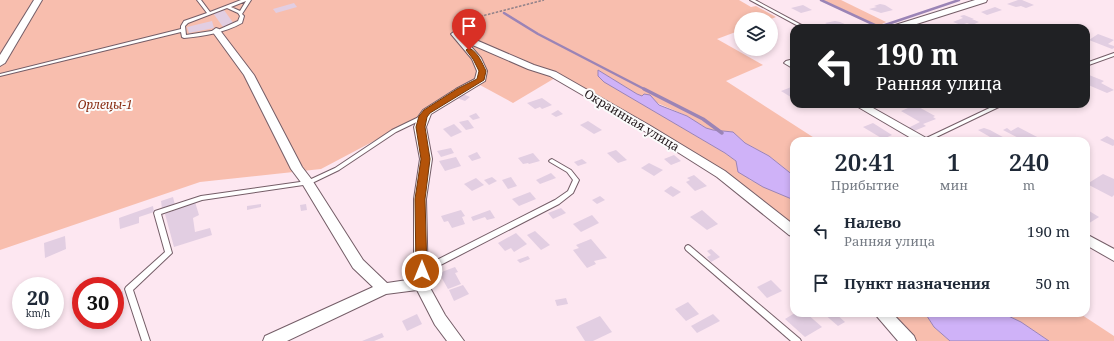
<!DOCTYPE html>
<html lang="ru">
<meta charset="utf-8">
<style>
:root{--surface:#fff;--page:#f6f6f7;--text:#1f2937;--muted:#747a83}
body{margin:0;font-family:"Noto Serif",serif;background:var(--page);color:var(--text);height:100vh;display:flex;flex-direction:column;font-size:15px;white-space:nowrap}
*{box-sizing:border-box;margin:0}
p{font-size:13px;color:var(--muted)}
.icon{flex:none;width:22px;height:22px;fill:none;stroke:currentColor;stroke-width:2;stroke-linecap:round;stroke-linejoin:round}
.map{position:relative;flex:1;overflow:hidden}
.sheet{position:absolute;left:790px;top:137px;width:300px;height:180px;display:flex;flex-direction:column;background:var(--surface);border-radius:12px;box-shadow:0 2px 6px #0003}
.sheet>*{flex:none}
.guide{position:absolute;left:790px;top:24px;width:300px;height:84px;border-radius:12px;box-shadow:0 2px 6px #0003;background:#202124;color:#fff;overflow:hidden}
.buttons{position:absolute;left:734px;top:12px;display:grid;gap:8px}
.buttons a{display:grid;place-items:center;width:44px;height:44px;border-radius:50%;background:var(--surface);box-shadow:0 2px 6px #0003;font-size:20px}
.speed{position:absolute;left:12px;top:277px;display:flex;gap:8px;font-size:20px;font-weight:700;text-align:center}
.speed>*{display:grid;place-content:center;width:52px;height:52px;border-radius:50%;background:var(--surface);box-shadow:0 2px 6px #0003;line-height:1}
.speed small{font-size:10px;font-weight:400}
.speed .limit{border:6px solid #d22;background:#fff;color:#111}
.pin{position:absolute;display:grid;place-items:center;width:34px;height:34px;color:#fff;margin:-41px -17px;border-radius:50% 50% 50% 0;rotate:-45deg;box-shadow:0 0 4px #0007}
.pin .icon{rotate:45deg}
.me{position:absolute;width:44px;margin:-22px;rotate:0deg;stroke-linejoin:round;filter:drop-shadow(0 0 3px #0008)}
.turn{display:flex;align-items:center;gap:14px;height:84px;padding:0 20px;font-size:18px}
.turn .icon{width:52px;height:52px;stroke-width:2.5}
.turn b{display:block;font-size:28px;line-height:34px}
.eta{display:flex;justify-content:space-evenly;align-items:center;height:68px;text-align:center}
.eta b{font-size:24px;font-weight:600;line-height:28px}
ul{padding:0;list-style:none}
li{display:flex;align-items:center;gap:12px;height:52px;padding:0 20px}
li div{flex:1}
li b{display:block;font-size:15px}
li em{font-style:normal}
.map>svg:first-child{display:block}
.green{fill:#f8beae}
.water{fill:#cfb2f8;stroke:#9b84b6}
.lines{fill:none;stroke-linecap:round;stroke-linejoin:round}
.stream-far1{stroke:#9b84b6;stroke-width:2.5}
.stream{stroke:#9b84b6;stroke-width:3.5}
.building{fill:#e2cee2}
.service-casing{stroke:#745d67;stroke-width:2}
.minor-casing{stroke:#745d67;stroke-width:2}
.path{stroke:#928289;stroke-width:1.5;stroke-dasharray:2.5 1.5;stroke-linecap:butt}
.service{fill:#fff;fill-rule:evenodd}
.minor{fill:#fff;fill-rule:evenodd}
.route{fill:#b45309;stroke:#753606}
.labels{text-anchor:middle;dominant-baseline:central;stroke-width:4;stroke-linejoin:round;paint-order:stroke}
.park-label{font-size:12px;font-style:italic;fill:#882c11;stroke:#fbfbfb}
.street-label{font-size:12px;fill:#21171b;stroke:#fbfbfb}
</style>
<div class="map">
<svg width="1114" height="341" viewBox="0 0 1114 341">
<rect width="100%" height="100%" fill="#fde7f1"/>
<g class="green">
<polygon points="0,0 739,0 751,7 756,6 776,17 771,19 741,19 741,30 717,39 763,65 726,81 819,141 794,141 794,176 769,156 745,143 733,132 713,130 706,128 687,116 637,94 598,70 613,87 725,153 736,161 750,180 794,200 794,226 723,172 560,75 513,103 480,85 321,169 200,182 0,250"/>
<polygon points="823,0 841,0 886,22 878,26"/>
<polygon points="885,313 925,313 934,327 950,341 914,341"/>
<polygon points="1002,313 1079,313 1114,336 1114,341 1049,341 1021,322"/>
</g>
<g class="water">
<polygon points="598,70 637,94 642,96 644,94 650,95 659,105 687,116 706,128 713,130 733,132 745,143 769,156 794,176 794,200 763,187 738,172 736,161 725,153 604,82 598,76"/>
<polygon points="925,313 1002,313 1021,322 1049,341 950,341 934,327"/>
</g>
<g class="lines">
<g class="stream-far1">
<polyline points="821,0 879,27 959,0"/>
<polyline points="504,13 538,34 646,90"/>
</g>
<polyline class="stream" points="644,89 703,119 722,133"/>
</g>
<g class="building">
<polygon points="1018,0 1022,0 1034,5 1026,8 1021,6 1016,7 1007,4"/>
<polygon points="294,3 297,7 276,13 273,9"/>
<polygon points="880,4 885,5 893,10 881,13 869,9 877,7 874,6"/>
<polygon points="803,5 812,10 801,13 791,8"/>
<polygon points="995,7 1002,10 987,15 981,12"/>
<polygon points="224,10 234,24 223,27 213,13"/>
<polygon points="964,15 974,19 972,19 979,22 972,25 967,23 961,25 953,22 963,18 960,16"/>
<polygon points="212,21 214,28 189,33 187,27"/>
<polygon points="835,21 840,22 847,25 838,28 830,28 826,26 829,25 825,23"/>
<polygon points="1098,34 1114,40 1108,44 1114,46 1114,48 1112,49 1089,40"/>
<polygon points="1089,75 1104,81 1101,83 1114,90 1107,93 1086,84 1086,76"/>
<polygon points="794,86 794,99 781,91"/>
<polygon points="463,94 470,97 465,101 457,98"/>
<polygon points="542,98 552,105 542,109 540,107 535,109 527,103"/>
<polygon points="915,105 935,116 933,117 936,119 923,124 926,126 914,131 908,128 920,122 901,111"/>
<polygon points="558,110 563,114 556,117 551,114"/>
<polygon points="476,113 480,118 473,120 469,116"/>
<polygon points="468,120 474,128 466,130 459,122"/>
<polygon points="588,121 602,130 594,134 580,125"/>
<polygon points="873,123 892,135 883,139 863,127"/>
<polygon points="454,124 462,132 451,137 443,129"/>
<polygon points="1018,127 1039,138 1034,141 1024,141 1003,130 1007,128 1011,131"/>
<polygon points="984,128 990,130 1010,141 997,141 978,130"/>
<polygon points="1107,136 1114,140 1114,145 1113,146 1100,140"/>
<polygon points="451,148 454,153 441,157 437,151"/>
<polygon points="616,150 627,160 618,163 607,153"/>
<polygon points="477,152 481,158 472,161 468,156"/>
<polygon points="533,153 540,161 529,164 528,163 523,164 518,158"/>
<polygon points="674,155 681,161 671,165 664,159"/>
<polygon points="456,157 461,166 445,171 439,161"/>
<polygon points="582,159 587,163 578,166 574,162"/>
<polygon points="649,163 663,170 654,176 641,168"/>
<polygon points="551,173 556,178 540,184 536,180"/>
<polygon points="1103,174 1114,179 1114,195 1112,197 1087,184"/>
<polygon points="694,175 707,186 695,191 686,182 690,180 687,178"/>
<polygon points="492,177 497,181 489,185 484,180"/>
<polygon points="511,177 517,186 508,189 502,180"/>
<polygon points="476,178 484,185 472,191 464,184"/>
<polygon points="671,186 681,192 673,197 664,191"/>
<polygon points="530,192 536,199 519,206 512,199"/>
<polygon points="600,196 605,200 597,204 592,200"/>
<polygon points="173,197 175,205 162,209 161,201"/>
<polygon points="195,202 199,215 193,218 195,232 210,228 212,235 174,247 165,214"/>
<polygon points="261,204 261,207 247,210 247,206"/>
<polygon points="306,204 307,210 301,211 300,205"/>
<polygon points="153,206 154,212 139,217 139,223 120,229 119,218"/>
<polygon points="561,208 566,213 553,219 548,213"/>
<polygon points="1086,209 1099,217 1086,225"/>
<polygon points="461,210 465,216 462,217 465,224 452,228 448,221 444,222 441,216"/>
<polygon points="490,210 495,218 487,220 485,217 473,221 471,217"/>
<polygon points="702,210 718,224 707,230 690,217"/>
<polygon points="592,215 599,223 581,232 573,224"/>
<polygon points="535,231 550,245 541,250 527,235"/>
<polygon points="516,233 527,244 514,252 511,248 505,251 498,243"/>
<polygon points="65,236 66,249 45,258 44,243"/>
<polygon points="591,239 607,258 594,261 596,264 587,268 573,250 579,248 576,245"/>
<polygon points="711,249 720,257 711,262 707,257 711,255 707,251"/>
<polygon points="528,256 530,259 520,263 517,260"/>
<polygon points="455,267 458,272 455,273 461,284 448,289 439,273"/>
<polygon points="771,280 782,291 767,298 757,287"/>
<polygon points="463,285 469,294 454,301 449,290"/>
<polygon points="123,291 124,306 115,309 115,294"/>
<polygon points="566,298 568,304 557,306 555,300"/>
<polygon points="688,302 699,314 686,321 675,309"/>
<polygon points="795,313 806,313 822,327 805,337 785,319"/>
<polygon points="823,313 835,313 845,322 838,326"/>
<polygon points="417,314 422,324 407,331 402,321"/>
<polygon points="713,314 720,321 697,333 691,326"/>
<polygon points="600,316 612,332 593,341 585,341 576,327"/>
<polygon points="382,333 384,337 374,341 362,341"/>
</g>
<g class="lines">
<g class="service-casing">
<g id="service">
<path d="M197,0H201L210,12L241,0H251L242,14L244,16L242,23C224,33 204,36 184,38L182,37L181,32L0,76V74L181,29V26L184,21L207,13ZM246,1L240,11L231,7ZM227,8L238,13L240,16L238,21L218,30L186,35L185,26L188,23Z"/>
<polygon points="750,0 755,0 807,28 802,28"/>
<polygon points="1114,53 1114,56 1086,66 1086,63"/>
<polygon points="998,104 1005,104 928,141 920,141"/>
<polygon points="423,115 425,116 426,117 425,118 396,132 339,170 310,184 202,200 161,214 172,253 133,290 150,341 142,341 125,289 126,287 165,252 154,213 155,211 201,196 307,181 335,168 392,130"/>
<polygon points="552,159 571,170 579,180 573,193 559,204 425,273 422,274 419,273 418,271 419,269 555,200 568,191 573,180 567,172 550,162 549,161 550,160"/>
<polygon points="688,245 690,246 800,339 801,341 791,341 686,250 685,248 686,246"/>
</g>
</g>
<g class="minor-casing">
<g id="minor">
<polygon points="34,0 42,0 5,63 0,66 0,55"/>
<polygon points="975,0 987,0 986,2 904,28 891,28 892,26"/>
<polygon points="216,28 219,29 254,75 302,167 312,180 363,260 387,283 414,279 414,199 420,159 414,127 418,117 423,110 456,89 475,79 477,71 472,59 451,34 455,31 534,65 556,72 649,125 725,171 794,225 794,237 789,235 717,177 641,129 550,76 528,69 468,43 481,58 487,71 485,81 431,114 426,127 432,159 426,199 428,284 445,315 464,341 447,341 435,325 417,290 386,294 287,341 263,341 265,336 373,287 353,268 303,185 291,169 244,75 212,31"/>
<polygon points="794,59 794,69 784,63 786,61"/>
<polygon points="853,104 866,104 928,139 930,141 916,141"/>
<polygon points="1086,234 1114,249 1114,261 1086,245"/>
<polygon points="874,313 892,313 914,336 916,341 898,341"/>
</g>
</g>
<polyline class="path" points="454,26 474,18 544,0"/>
<use href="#service" class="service"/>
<use href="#minor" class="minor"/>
</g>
<path class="route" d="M469,48C478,52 482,63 486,71L484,80L430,113L427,117L425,127L430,159L425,199L427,271L426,274L422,275L418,274L416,271L415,199L421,159L416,127L419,116L424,110L457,89L477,79L479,71L473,59L466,50Z"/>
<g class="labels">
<g class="park-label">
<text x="105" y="104">Орлецы-1</text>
</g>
<g class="street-label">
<text transform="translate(632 120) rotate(31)">Окраинная улица</text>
</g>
</g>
</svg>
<div class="buttons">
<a><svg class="icon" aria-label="layers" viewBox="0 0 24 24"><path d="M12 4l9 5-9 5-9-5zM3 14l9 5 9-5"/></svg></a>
</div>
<div class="speed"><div>20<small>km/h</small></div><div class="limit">30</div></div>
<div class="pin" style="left:469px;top:50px;background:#d93025"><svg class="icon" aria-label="arrive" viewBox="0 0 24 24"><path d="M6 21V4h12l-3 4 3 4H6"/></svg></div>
<svg class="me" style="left:422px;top:271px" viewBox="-20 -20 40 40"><circle r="17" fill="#b45309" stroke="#fff" stroke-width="3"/><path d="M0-11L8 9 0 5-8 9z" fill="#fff"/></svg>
<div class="guide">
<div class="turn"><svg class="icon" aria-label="left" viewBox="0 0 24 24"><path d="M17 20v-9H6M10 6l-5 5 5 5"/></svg><div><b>190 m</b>Ранняя улица</div></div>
</div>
<section class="sheet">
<div class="eta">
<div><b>20:41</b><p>Прибытие</p></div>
<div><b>1</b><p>мин</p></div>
<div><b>240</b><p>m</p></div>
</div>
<ul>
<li><svg class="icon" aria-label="left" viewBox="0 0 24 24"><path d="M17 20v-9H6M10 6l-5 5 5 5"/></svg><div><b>Налево</b><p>Ранняя улица</p></div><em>190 m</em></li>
<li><svg class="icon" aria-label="arrive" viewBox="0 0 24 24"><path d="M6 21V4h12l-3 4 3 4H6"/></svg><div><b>Пункт назначения</b></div><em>50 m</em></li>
</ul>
</section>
</div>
